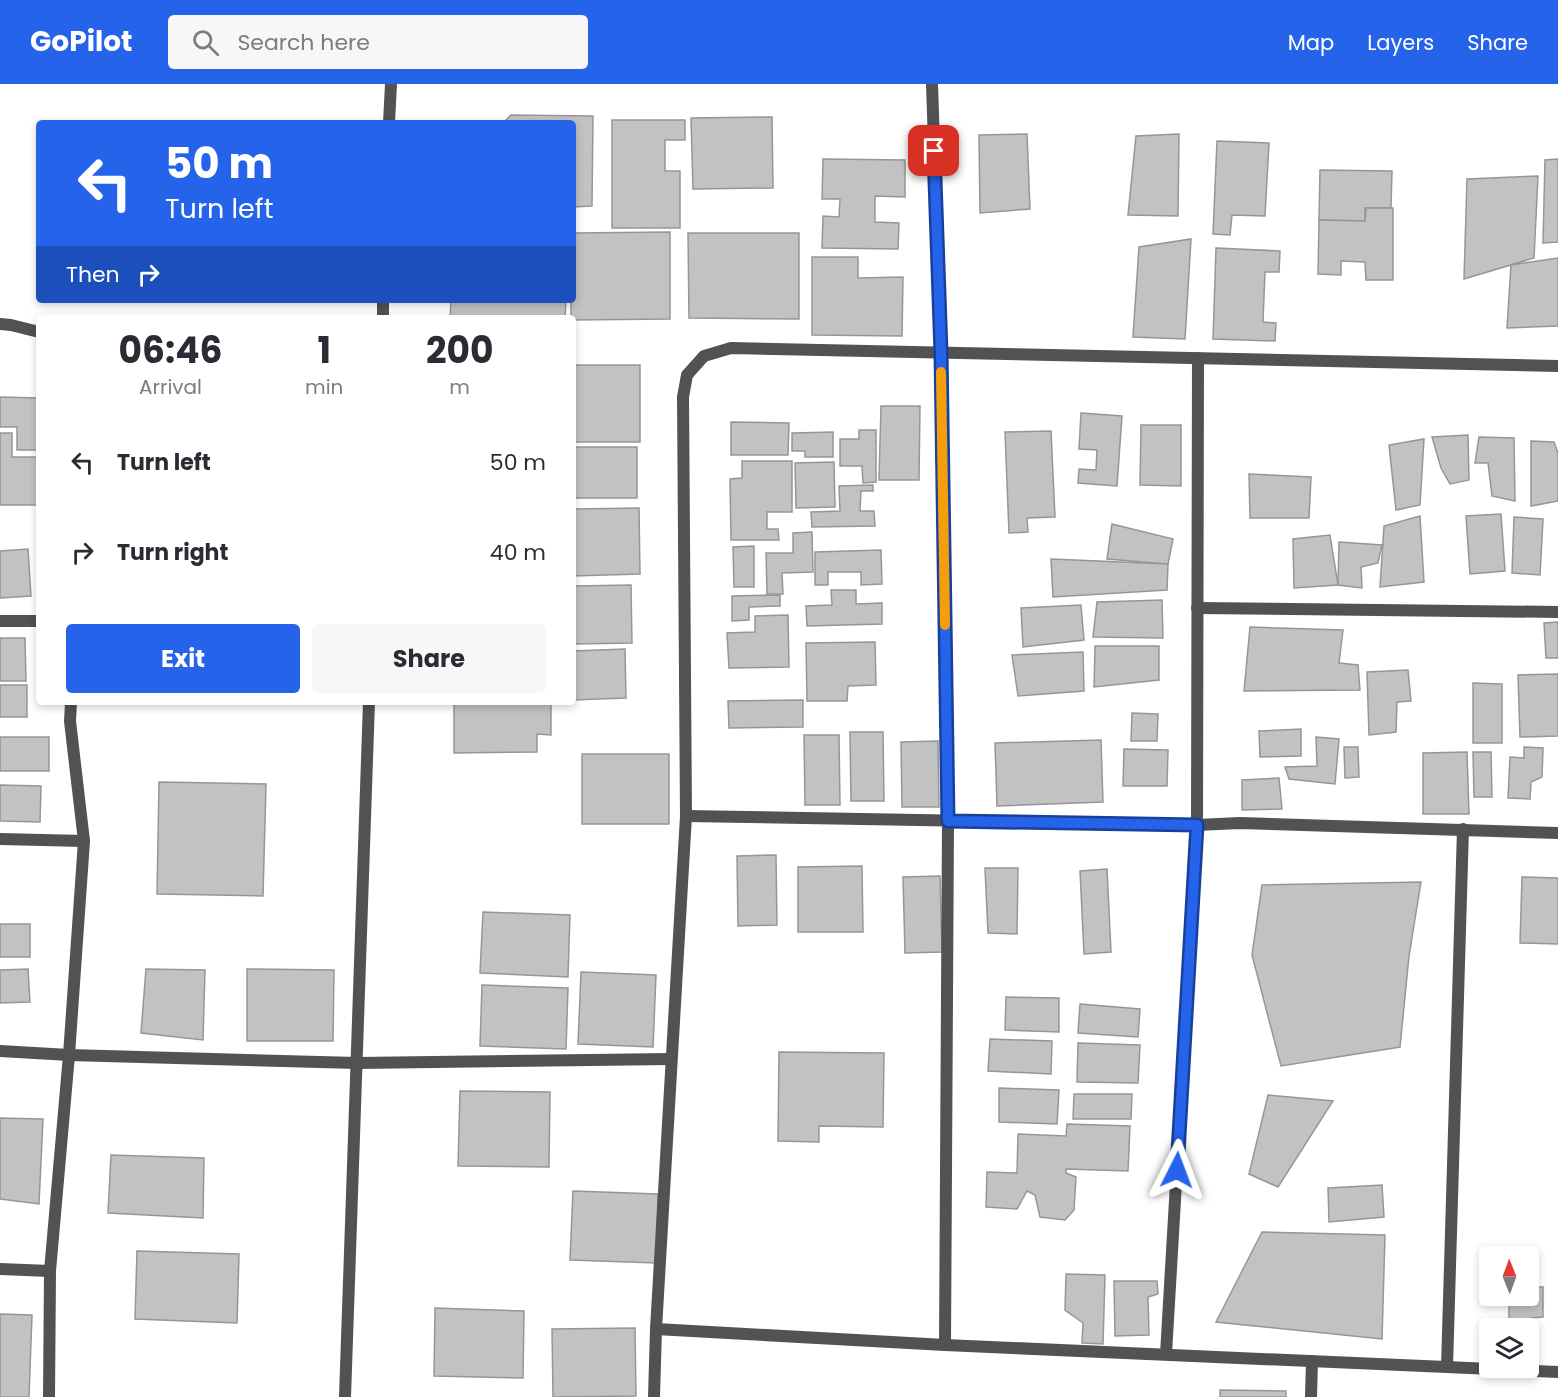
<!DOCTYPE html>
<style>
:root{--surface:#fff;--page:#f7f7f7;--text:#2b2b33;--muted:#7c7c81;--accent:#2563eb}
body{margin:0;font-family:Poppins,sans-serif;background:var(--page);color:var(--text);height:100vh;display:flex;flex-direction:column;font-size:22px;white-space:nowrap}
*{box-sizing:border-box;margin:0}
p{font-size:20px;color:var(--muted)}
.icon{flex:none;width:33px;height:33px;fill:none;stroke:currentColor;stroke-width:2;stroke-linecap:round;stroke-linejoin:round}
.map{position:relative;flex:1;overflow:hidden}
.sheet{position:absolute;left:36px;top:231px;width:540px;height:390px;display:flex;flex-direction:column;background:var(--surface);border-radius:6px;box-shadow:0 3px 9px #0003}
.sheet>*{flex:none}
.top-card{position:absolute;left:36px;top:36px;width:540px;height:183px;border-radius:6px;box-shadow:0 3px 9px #0003;background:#2563eb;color:#fff;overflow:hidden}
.needle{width:39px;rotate:359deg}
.tools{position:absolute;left:1479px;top:1162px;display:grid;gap:12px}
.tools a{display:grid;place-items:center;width:60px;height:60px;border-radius:6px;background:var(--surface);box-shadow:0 3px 9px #0003;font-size:30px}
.pin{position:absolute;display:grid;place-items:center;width:51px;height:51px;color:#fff;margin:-26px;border-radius:12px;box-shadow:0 3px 9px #0006}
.me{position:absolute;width:66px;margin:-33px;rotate:3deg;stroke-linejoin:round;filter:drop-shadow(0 0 4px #0008)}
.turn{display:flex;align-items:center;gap:21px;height:126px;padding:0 30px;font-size:27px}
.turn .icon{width:78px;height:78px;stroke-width:2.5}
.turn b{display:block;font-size:42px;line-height:51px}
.then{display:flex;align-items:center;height:57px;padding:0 30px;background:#0003;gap:12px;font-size:22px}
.eta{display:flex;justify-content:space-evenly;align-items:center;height:102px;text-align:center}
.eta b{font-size:36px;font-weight:700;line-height:42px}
.action{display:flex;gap:12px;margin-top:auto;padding:12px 30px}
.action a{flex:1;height:69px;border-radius:6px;background:var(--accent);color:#fff;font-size:24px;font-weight:700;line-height:69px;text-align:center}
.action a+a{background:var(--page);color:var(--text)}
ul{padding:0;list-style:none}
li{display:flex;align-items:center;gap:18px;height:90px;padding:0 30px}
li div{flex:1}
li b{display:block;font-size:22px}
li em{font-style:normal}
header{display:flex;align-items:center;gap:36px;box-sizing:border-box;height:84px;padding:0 30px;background:var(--accent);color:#fff}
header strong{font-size:28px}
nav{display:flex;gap:33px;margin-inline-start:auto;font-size:21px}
.search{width:420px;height:54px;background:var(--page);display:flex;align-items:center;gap:15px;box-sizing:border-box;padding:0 21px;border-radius:6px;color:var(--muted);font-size:22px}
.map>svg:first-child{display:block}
.building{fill:#c2c2c2;stroke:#969696;stroke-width:1.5}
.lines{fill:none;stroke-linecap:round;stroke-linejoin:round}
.minor{stroke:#525252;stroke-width:12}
.route-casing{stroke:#184099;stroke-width:15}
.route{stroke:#2563eb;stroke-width:10}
.slow{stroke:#f59e0b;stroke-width:10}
</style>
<header>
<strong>GoPilot</strong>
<div class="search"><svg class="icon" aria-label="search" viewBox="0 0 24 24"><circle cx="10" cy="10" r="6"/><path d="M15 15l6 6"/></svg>Search here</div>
<nav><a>Map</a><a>Layers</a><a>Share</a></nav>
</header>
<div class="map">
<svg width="1558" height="1313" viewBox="0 0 1558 1313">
<rect width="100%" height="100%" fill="#fff"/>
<g class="building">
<polygon points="511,31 593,32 592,122 573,123 573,39 503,39"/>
<polygon points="772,33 773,104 693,105 691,34"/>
<polygon points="612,36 685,36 685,56 665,56 665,87 680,87 680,144 612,144"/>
<polygon points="1027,50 1030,125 980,129 979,51"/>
<polygon points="1179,50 1178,132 1128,131 1136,52"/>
<polygon points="1217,57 1269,59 1265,132 1232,131 1230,151 1213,150"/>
<polygon points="823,75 905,76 905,113 875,112 875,138 899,139 898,165 822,164 823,132 839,133 840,115 822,115"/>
<polygon points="1558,75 1558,158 1543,159 1545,76"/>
<polygon points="1320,86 1392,87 1391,124 1365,124 1365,137 1319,136"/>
<polygon points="1538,92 1534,174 1464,195 1467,95"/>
<polygon points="1366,124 1393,124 1393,196 1366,196 1365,178 1341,177 1341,191 1318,190 1319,136 1365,137"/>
<polygon points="670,148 670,235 573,236 573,234 571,234 571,216 573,216 573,149"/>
<polygon points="688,149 799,149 799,235 689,234"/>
<polygon points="1191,155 1185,255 1133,253 1139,163"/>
<polygon points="1216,164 1280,167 1279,188 1265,188 1264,212 1263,238 1276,239 1275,257 1213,255"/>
<polygon points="812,173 858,173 858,194 903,193 902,252 812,251"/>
<polygon points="1558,174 1558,242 1507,244 1511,181"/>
<polygon points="451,216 566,216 565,234 450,234"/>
<rect x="573" y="281" width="67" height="77"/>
<polygon points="0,313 39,314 39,366 17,366 17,343 0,343"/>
<polygon points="881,322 920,322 919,396 879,396"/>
<polygon points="1081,329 1122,332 1117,402 1078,399 1079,385 1096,386 1097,366 1079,365"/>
<polygon points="731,338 789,339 788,371 731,371"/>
<polygon points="1141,341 1181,341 1181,402 1140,401"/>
<polygon points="859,346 876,346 876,398 863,399 862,382 840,382 840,355 859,355"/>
<polygon points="1051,347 1055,433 1027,434 1028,448 1009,449 1005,348"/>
<polygon points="833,348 833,373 805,373 805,367 792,367 792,349"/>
<polygon points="0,349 12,349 12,373 39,373 39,421 0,421"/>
<polygon points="1468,351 1469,396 1450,400 1441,384 1432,353"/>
<polygon points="1479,353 1514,354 1515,417 1492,412 1488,379 1475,379"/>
<polygon points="1424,355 1420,421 1396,426 1389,361"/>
<polygon points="1531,357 1554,358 1558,369 1558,417 1531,422"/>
<rect x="573" y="363" width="64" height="51"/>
<polygon points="742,377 792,377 792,428 767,428 767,445 778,445 779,456 731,456 730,395 742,394"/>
<polygon points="834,378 835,423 796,424 795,379"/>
<polygon points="1249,390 1311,393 1309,434 1250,434"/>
<polygon points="873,401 873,407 861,407 860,427 874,427 875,442 812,443 811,428 840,427 839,402"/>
<polygon points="639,424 640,490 573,492 573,425"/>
<polygon points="1501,430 1505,487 1470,490 1466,432"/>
<polygon points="1420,432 1424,498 1380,503 1384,442"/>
<polygon points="1514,433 1543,435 1540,491 1512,489"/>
<polygon points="1112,440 1173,455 1168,480 1107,475"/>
<polygon points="812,448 813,488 782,489 783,510 767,510 766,469 793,469 793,449"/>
<polygon points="1330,451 1338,501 1294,504 1293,455"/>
<polygon points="1339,458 1382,461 1378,479 1361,483 1362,504 1338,501"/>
<polygon points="754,462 754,503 734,503 733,463"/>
<polygon points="28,465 31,512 0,514 0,467"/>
<polygon points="881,466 882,500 861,501 861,488 828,488 828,501 815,501 815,468"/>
<polygon points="1051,475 1168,480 1167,506 1053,513"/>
<polygon points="631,501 632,559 573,560 573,502"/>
<polygon points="831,506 856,506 856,520 882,519 882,540 807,542 806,522 832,521"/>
<polygon points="780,511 780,522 749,523 749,536 732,537 732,512"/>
<polygon points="1162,516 1163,554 1093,553 1097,518"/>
<polygon points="1081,521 1084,556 1023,563 1021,524"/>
<polygon points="788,531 789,583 729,584 727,549 755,548 755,532"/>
<polygon points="1558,538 1558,574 1546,574 1544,539"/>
<polygon points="1250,543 1343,546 1339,579 1358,581 1360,606 1244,607"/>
<polygon points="0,554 25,554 26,597 0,597"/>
<polygon points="875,558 876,601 848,602 847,617 807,617 806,559"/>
<polygon points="1095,562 1159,562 1159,596 1094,603"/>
<polygon points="625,565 626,614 573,616 573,567"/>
<polygon points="1083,568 1084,607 1018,612 1012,571"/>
<polygon points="1408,586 1411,617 1397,618 1396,648 1369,651 1367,588"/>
<polygon points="1558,590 1558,652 1520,653 1518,591"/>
<polygon points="1473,599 1502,600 1502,659 1473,659"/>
<rect x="0" y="601" width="27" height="32"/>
<polygon points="803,616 803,643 729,644 728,617"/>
<polygon points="454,618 536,618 536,620 551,620 551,651 537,650 537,668 454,669"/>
<polygon points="1132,629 1158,630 1157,657 1131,657"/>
<polygon points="1301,645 1301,672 1260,673 1259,647"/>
<polygon points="850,648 883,648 884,717 851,717"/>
<polygon points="804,651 839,651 840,721 805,721"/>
<rect x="0" y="653" width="49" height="34"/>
<polygon points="1316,653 1339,655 1335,700 1289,695 1285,683 1317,682"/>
<polygon points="1101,656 1103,718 997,722 995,659"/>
<polygon points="938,657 939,723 902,723 901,658"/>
<polygon points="1344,663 1358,663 1359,693 1345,694"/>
<polygon points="1524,663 1543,664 1542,693 1531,698 1530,715 1508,714 1510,673 1524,674"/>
<polygon points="1124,665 1168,666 1167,702 1123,702"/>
<polygon points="1467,668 1469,730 1423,730 1423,669"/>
<polygon points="1473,668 1491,668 1492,713 1474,713"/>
<rect x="582" y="670" width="87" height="70"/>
<polygon points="1279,694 1282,725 1242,726 1242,696"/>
<polygon points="159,698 266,700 263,812 157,810"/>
<polygon points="0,701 41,702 40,738 0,737"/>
<polygon points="776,771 777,841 738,842 737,772"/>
<polygon points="862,782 863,848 798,848 798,783"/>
<polygon points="985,784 1018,784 1017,850 988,849"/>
<polygon points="1107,785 1111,868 1084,870 1080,787"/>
<polygon points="940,792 942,868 905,869 903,793"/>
<polygon points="1522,793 1558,794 1558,860 1520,859"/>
<polygon points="1421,798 1409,872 1400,963 1281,982 1252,871 1262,801"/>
<polygon points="483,828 570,831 568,893 480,889"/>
<rect x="0" y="840" width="30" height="33"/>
<polygon points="28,885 30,918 0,919 0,886"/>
<polygon points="146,885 205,886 203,956 141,949"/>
<polygon points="247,885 334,886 333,957 247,957"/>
<polygon points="581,888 656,891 653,963 578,960"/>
<polygon points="482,901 568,904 566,965 480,962"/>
<polygon points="1006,913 1059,914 1059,948 1005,946"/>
<polygon points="1080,920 1140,925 1138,953 1078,949"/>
<polygon points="990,955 1052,957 1051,990 988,987"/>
<polygon points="1078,959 1140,961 1138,999 1077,998"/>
<polygon points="779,968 884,969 883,1043 819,1042 819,1058 778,1057"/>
<polygon points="999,1004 1059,1006 1057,1040 999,1038"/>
<polygon points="460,1007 550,1008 549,1083 458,1082"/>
<polygon points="1074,1010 1132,1010 1131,1035 1073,1035"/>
<polygon points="1268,1011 1333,1017 1278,1103 1249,1090"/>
<polygon points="0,1034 43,1035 39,1120 0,1115"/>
<polygon points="1067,1040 1130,1042 1128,1087 1066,1085 1066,1089 1076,1093 1074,1126 1065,1136 1040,1133 1035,1111 1027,1107 1017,1125 986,1123 987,1088 1017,1089 1018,1050 1066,1052"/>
<polygon points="111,1071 204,1074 203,1134 108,1129"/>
<polygon points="1382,1101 1384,1133 1329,1138 1328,1104"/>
<polygon points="573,1107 658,1110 656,1179 570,1176"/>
<polygon points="1262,1148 1385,1151 1382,1255 1216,1238"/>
<polygon points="137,1167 239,1170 237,1239 135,1235"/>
<polygon points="1066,1190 1105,1191 1103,1260 1082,1259 1083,1239 1065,1226"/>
<polygon points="1114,1197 1157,1197 1158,1210 1148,1213 1149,1251 1115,1252"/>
<polygon points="1528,1203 1543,1203 1543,1233 1531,1234 1531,1262 1528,1262 1528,1245 1509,1245 1509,1212 1528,1212"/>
<polygon points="435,1224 524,1227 523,1294 434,1292"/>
<polygon points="0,1230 32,1231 29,1313 0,1313"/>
<polygon points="635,1244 636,1312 553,1313 552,1245"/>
<polygon points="1220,1306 1286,1307 1286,1313 1220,1313"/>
</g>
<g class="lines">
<g class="minor">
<polyline points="932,0 941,269 948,737 945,1261"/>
<polyline points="389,39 391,0"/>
<polyline points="383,234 383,216"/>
<polyline points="0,240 11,241 39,248"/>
<polyline points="1197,524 1558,528"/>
<polyline points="0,537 39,537"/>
<polyline points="686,732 1197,741 1240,739 1558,749"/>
<polyline points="0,755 84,757"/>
<polyline points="0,967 69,971 357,979 671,975"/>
<polyline points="0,1185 50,1187"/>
<polyline points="656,1245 945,1261 1558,1288"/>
<polyline points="1166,1270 1197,741 1198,274"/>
<polyline points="1447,1283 1463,745"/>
<polyline points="49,1313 50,1187 69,971 84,757 70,637 71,618"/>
<polyline points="345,1313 369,618"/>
<polyline points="654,1313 656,1245 686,732 683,313 687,291 704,272 731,264 1558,282"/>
<polyline points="1311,1313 1312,1277"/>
</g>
</g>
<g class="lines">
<g class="route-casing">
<polyline id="route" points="934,67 941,269 948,737 1197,741 1177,1086"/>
</g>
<use href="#route" class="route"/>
<polyline class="slow" points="941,288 945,541"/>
</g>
</svg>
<div class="tools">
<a><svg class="needle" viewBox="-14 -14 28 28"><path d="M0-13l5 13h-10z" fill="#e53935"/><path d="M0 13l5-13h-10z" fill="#7c7c81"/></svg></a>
<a><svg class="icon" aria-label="layers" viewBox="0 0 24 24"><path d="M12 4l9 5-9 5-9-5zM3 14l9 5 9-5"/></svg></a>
</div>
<div class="pin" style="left:934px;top:67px;background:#d93025"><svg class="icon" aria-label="arrive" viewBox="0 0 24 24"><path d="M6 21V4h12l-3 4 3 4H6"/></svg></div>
<svg class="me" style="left:1177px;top:1086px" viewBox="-20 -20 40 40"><path d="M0-17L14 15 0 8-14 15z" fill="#2563eb" stroke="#fff" stroke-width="4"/></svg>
<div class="top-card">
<div class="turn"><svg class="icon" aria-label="left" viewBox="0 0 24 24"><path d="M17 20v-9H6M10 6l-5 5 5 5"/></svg><div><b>50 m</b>Turn left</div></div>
<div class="then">Then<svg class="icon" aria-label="right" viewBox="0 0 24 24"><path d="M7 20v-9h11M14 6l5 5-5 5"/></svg></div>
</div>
<section class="sheet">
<div class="eta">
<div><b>06:46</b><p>Arrival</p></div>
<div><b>1</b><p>min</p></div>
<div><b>200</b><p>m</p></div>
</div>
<ul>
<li><svg class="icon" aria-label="left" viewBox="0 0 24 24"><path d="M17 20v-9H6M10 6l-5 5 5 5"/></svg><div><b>Turn left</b></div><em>50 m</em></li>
<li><svg class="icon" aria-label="right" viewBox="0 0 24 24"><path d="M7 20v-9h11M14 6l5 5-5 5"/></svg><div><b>Turn right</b></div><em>40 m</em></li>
</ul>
<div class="action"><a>Exit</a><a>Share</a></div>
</section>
</div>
